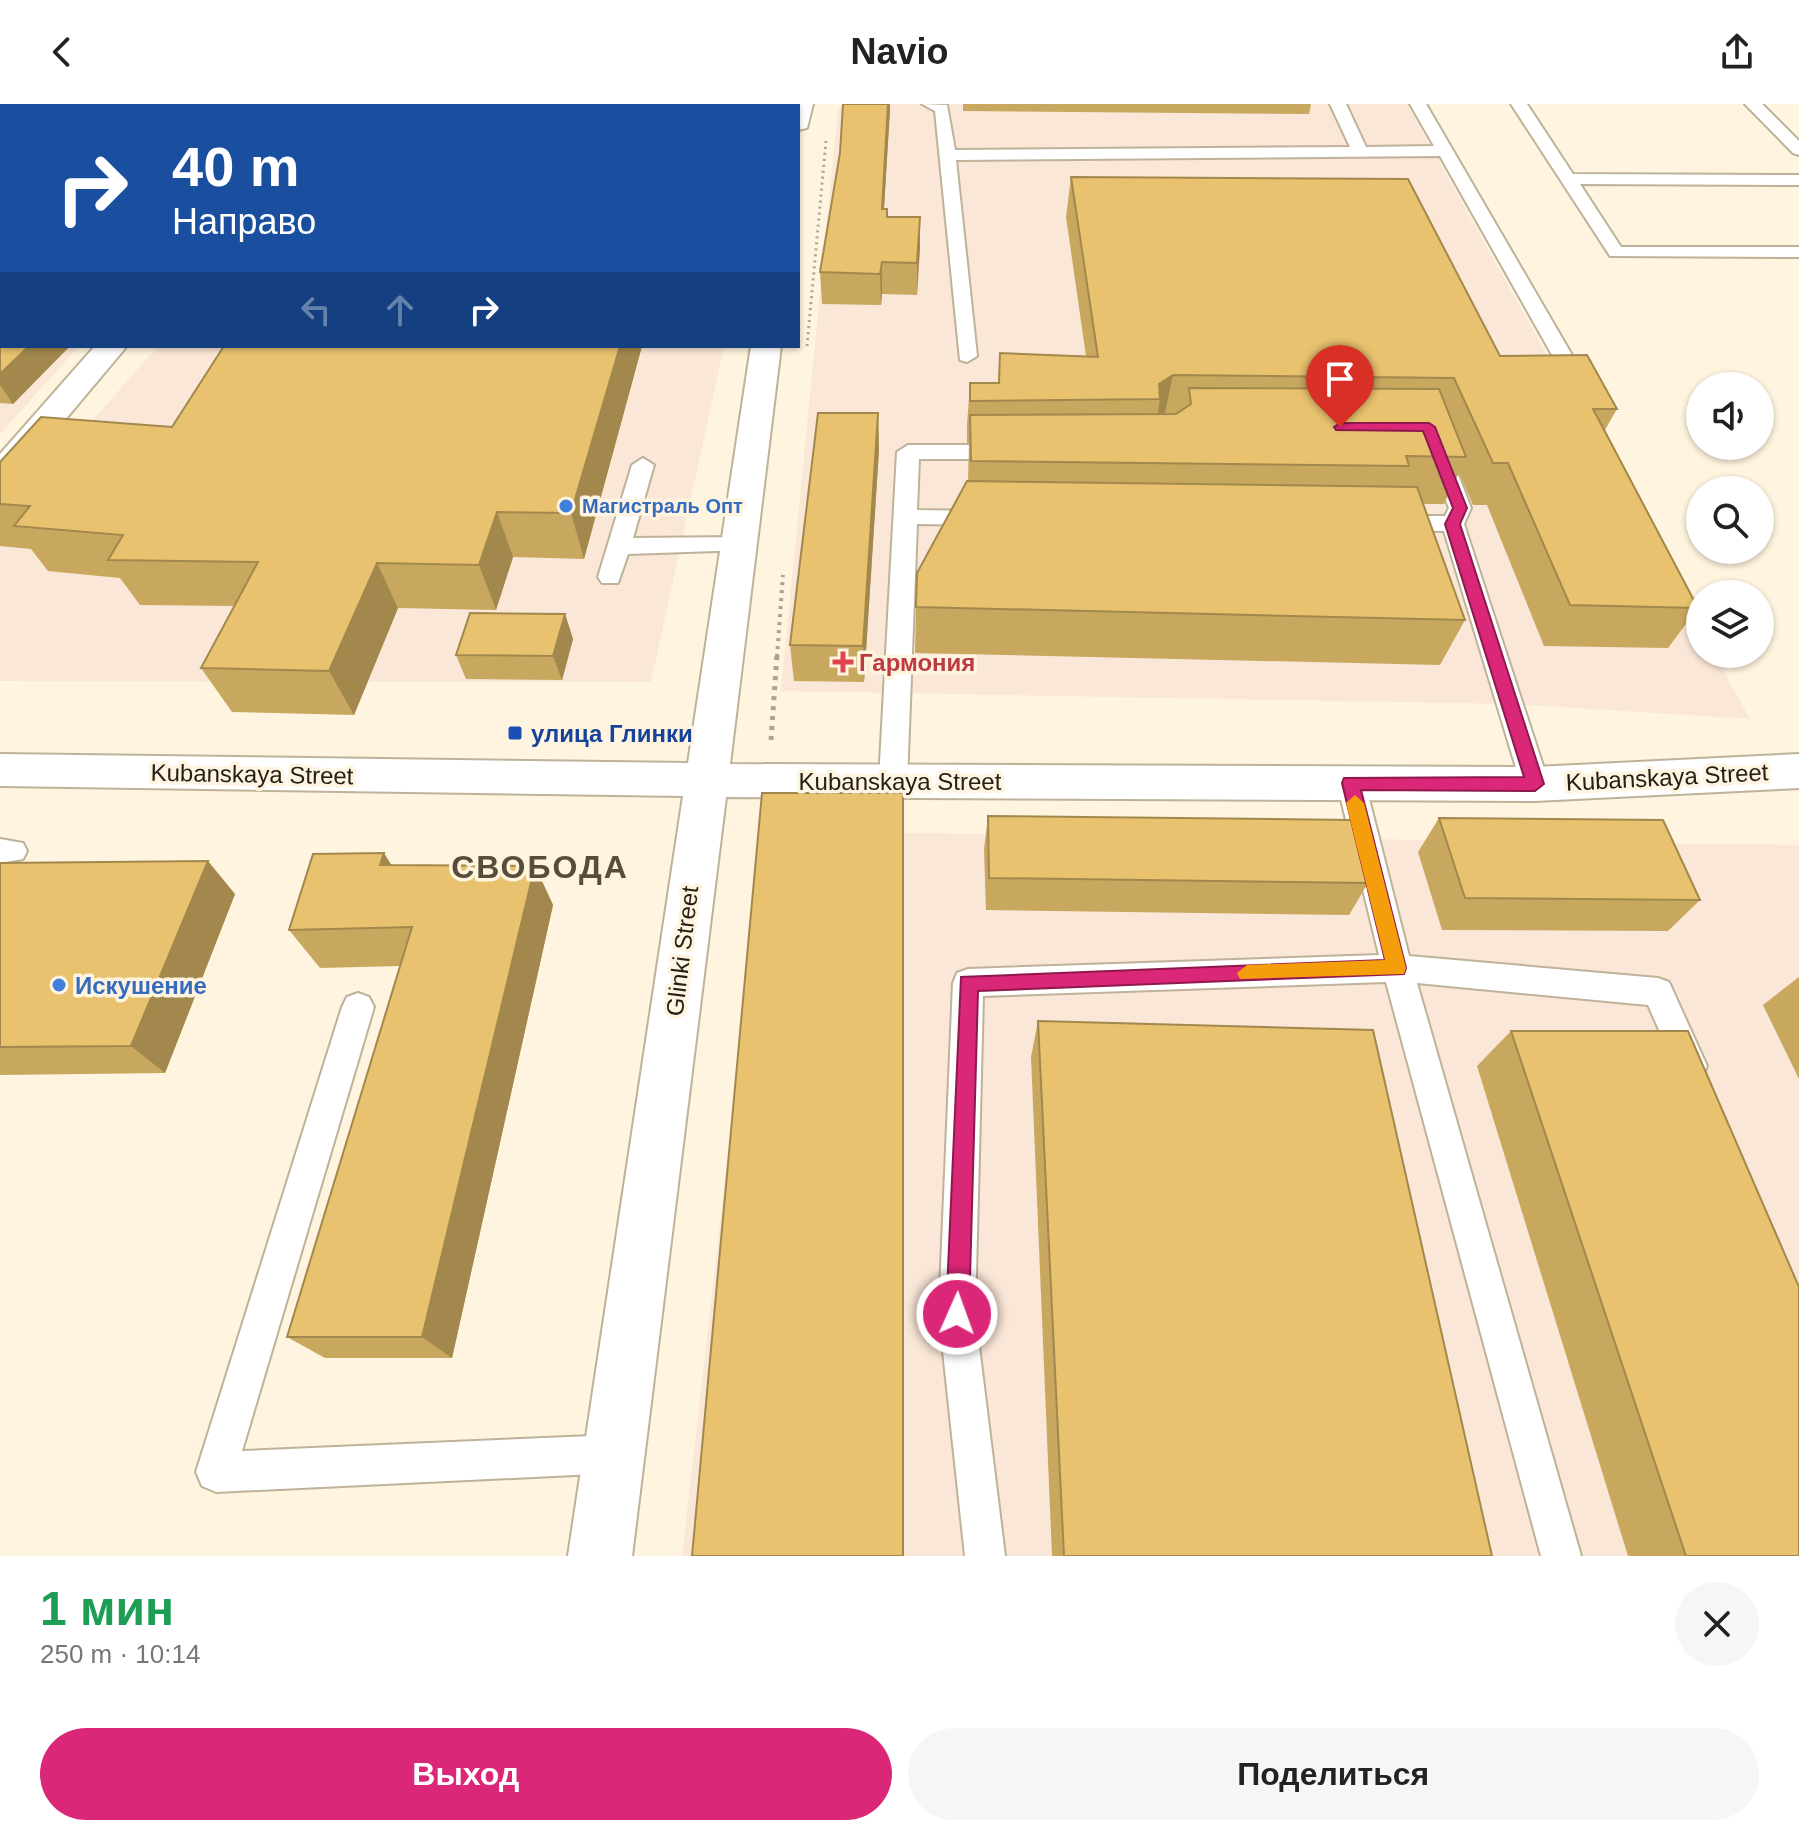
<!DOCTYPE html>
<html lang="ru">
<meta charset="utf-8">
<style>
:root{--surface:#fff;--page:#f6f6f6;--text:#222;--muted:#767676;--accent:#db2777}
body{margin:0;font-family:Arial,sans-serif;background:var(--page);color:var(--text);height:100vh;display:flex;flex-direction:column;font-size:30px;white-space:nowrap}
*{box-sizing:border-box;margin:0}
p{font-size:26px;color:var(--muted)}
.icon{flex:none;width:44px;height:44px;fill:none;stroke:currentColor;stroke-width:2;stroke-linecap:round;stroke-linejoin:round}
.map{position:relative;height:1452px;overflow:hidden}
.panel{display:flex;flex-direction:column;background:var(--surface);flex:1}
.panel>*{flex:none}
.guide{position:absolute;left:0px;top:0px;width:800px;height:244px;box-shadow:0 2px 6px #0004;background:#1a4fa0;color:#fff;overflow:hidden}
.buttons{position:absolute;left:1686px;top:268px;display:grid;gap:16px}
.buttons a{display:grid;place-items:center;width:88px;height:88px;border-radius:50%;background:var(--surface);box-shadow:0 2px 6px #0004;font-size:40px}
.pin{position:absolute;display:grid;place-items:center;width:68px;height:68px;color:#fff;margin:-82px -34px;border-radius:50% 50% 50% 0;rotate:-45deg;box-shadow:0 0 8px #0007}
.pin .icon{rotate:45deg}
.me{position:absolute;width:88px;margin:-44px;rotate:2deg;stroke-linejoin:round;filter:drop-shadow(0 0 6px #0008)}
.turn{display:flex;align-items:center;gap:28px;height:168px;padding:0 40px;font-size:36px}
.turn .icon{width:104px;height:104px;stroke-width:2.5}
.turn b{display:block;font-size:56px;line-height:68px}
.lanes{display:flex;align-items:center;height:76px;padding:0 40px;background:#0003;justify-content:center;gap:40px;direction:ltr}
.lanes .off{opacity:.35}
.round{display:grid;place-items:center;flex:none;width:84px;height:84px;border-radius:42px;background:var(--page)}
.head{display:flex;align-items:center;justify-content:space-between;height:136px;padding:0 40px}
h1{font-size:48px;font-weight:700;line-height:60px;color:#1e9e55}
.action{display:flex;gap:16px;margin-top:auto;padding:16px 40px}
.action a{flex:1;height:92px;border-radius:48px;background:var(--accent);color:#fff;font-size:32px;font-weight:700;line-height:92px;text-align:center}
.action a+a{background:var(--page);color:var(--text)}
header{display:flex;justify-content:space-between;align-items:center;height:104px;padding:0 40px;background:var(--surface);font-size:36px;font-weight:700}
.map>svg:first-child{display:block}
.industrial{fill:#fae7d7}
.lines{fill:none;stroke-linecap:round;stroke-linejoin:round}
.service-casing{stroke:#beb298;stroke-width:4}
.minor-casing{stroke:#beb298;stroke-width:4}
.secondary-casing{stroke:#beb298;stroke-width:4}
.path-far2{stroke:#aca493;stroke-width:3;stroke-dasharray:2 4;stroke-linecap:butt}
.path-far1{stroke:#aca493;stroke-width:4;stroke-dasharray:3 5;stroke-linecap:butt}
.path{stroke:#aca493;stroke-width:5;stroke-dasharray:4 6;stroke-linecap:butt}
.service{fill:#fff;fill-rule:evenodd}
.minor{fill:#fff;fill-rule:evenodd}
.secondary{fill:#fff;fill-rule:evenodd}
.wall{fill:#c8a75f}
.shaded-wall{fill:#a2884d}
.building{fill:#e8c26e;stroke:#a2884d;stroke-width:2}
.route{fill:#db2777;stroke:#8e194d;stroke-width:2}
.slow{fill:#f59e0b}
.shop-dot{fill:#3f7fe0;stroke:#fef4df;stroke-width:3}
.health-dot{fill:#e0444e;stroke:#fef4df;stroke-width:3}
.transit-dot{fill:#1a4fb4;stroke:#fef4df;stroke-width:3}
.labels{text-anchor:middle;dominant-baseline:central;stroke-width:7;stroke-linejoin:round;paint-order:stroke}
.far-shop-label{font-size:20px;font-weight:bold;fill:#366cbe;stroke:#fef4df;text-anchor:start}
.health-label{font-size:24px;font-weight:bold;fill:#be3a42;stroke:#fef4df;text-anchor:start}
.transit-label{font-size:24px;font-weight:bold;fill:#164399;stroke:#fef4df;text-anchor:start}
.street-label{font-size:24px;fill:#241f15;stroke:#fef4df}
.shop-label{font-size:24px;font-weight:bold;fill:#366cbe;stroke:#fef4df;text-anchor:start}
.district-label{font-size:32px;font-weight:bold;letter-spacing:2px;fill:#584d37;stroke:#fef4df}
</style>
<header><svg class="icon" aria-label="back" viewBox="0 0 24 24"><path d="M15 5l-7 7 7 7"/></svg>Navio<svg class="icon" aria-label="share" viewBox="0 0 24 24"><path d="M12 15V3M7 8l5-5 5 5M5 13v7h14v-7"/></svg></header>
<div class="map">
<svg width="1799" height="1452" viewBox="0 0 1799 1452">
<rect width="100%" height="100%" fill="#fef4df"/>
<g class="industrial">
<polygon points="852,0 1407,0 1700,525 1700,550 1714,550 1750,615 1511,600 781,587 838,5"/>
<polygon points="0,215 2,242 79,242 0,330"/>
<polygon points="158,242 724,242 651,578 0,577 0,422"/>
<polygon points="765,727 1799,741 1799,1452 682,1452"/>
</g>
<g class="lines">
<g class="service-casing">
<g id="service">
<polygon points="922,0 947,1 955,46 1350,43 1330,0 1346,0 1366,43 1434,42 1410,0 1426,0 1576,258 1566,264 1556,258 1440,52 956,56 977,252 967,258 960,256 935,7"/>
<polygon points="1511,0 1527,0 1573,70 1799,71 1799,81 1580,80 1621,143 1799,143 1799,153 1610,152"/>
<polygon points="1745,0 1762,0 1799,37 1799,51 1793,49"/>
<polygon points="908,341 1007,341 1018,348 1007,355 919,355 917,406 984,407 995,414 984,421 917,420 907,677 903,685 893,688 883,685 879,677 897,348"/>
<polygon points="1439,343 1450,350 1471,404 1464,420 1549,680 1545,688 1535,691 1525,688 1521,680 1444,427 1394,426 1383,419 1394,412 1445,412 1449,404 1428,350"/>
<polygon points="643,354 654,361 633,434 738,433 750,441 746,446 628,450 618,479 602,479 598,473 632,361"/>
<polygon points="1351,668 1361,671 1365,679 1409,852 1658,874 1669,878 1707,962 1702,973 1691,977 1680,973 1648,901 1417,879 1581,1452 1541,1452 1386,878 983,892 975,1210 1005,1452 965,1452 939,1210 953,879 957,869 968,865 1379,851 1337,679 1341,671"/>
<polygon points="0,735 23,739 27,747 23,755 0,759"/>
<polygon points="358,889 369,893 374,903 242,1347 616,1331 630,1336 635,1350 630,1364 616,1369 216,1388 202,1382 196,1368 342,903 347,893"/>
</g>
</g>
<g class="minor-casing">
<g id="minor">
<polygon points="307,0 333,0 306,2"/>
<rect x="0" y="187" width="2" height="18"/>
<polygon points="95,242 127,242 12,379 0,382 0,350"/>
</g>
</g>
<g class="secondary-casing">
<g id="secondary">
<polygon points="789,0 813,0 807,24 798,26 798,2"/>
<polygon points="751,242 781,242 730,660 1535,663 1799,650 1799,684 1535,697 726,693 632,1452 568,1452 683,692 0,682 0,650 688,659"/>
</g>
</g>
<polyline class="path-far2" points="807,242 826,37"/>
<polyline class="path-far1" points="777,553 783,471"/>
<polyline class="path" points="771,636 777,551"/>
<use href="#service" class="service"/>
<use href="#minor" class="minor"/>
<use href="#secondary" class="secondary"/>
</g>
<g class="wall">
<polygon points="0,0 2,2 2,118 0,118"/>
<polygon points="332,0 605,0 604,2 331,2"/>
<polygon points="843,0 890,0 884,105 887,113 920,113 917,191 882,190 881,201 822,200 820,168 840,49"/>
<polygon points="963,0 1311,0 1309,10 963,7"/>
<polygon points="1071,73 1500,252 1617,305 1605,326 1698,504 1668,544 1544,542 1487,401 1473,401 1459,369 1444,400 1423,400 1465,516 1440,561 915,549 916,503 968,377 969,339 967,339 967,321 970,279 998,279 1000,249 1086,252 1066,113"/>
<polygon points="0,214 2,242 70,242 13,300 0,299"/>
<polygon points="642,242 584,455 513,453 496,506 398,504 354,611 232,608 201,564 235,502 140,501 120,474 48,467 31,445 0,442 0,358 172,323"/>
<polygon points="878,309 879,346 864,578 794,577 790,541"/>
<polygon points="565,510 573,535 562,576 466,575 456,551"/>
<polygon points="988,712 1368,779 1349,811 986,806 984,745"/>
<polygon points="1439,714 1700,796 1668,827 1442,826 1418,748"/>
<polygon points="0,759 235,790 165,969 0,971"/>
<polygon points="392,761 535,762 553,801 452,1254 325,1254 287,1233 400,862 320,864 289,826"/>
<polygon points="1799,873 1799,975 1763,901"/>
<polygon points="1038,917 1492,1452 1052,1452 1031,953"/>
<polygon points="1511,927 1799,1452 1628,1452 1477,962"/>
</g>
<g class="shaded-wall">
<polygon points="158,0 186,0 184,2 156,2"/>
<polygon points="466,0 476,0 477,2 465,2"/>
<polygon points="888,0 890,0 890,7 882,136 882,105"/>
<polygon points="920,113 920,145 917,191 917,159"/>
<polygon points="882,158 882,190 881,201 880,170"/>
<polygon points="29,242 70,242 13,300 0,281 0,270"/>
<polygon points="620,242 642,242 584,455 571,409"/>
<polygon points="1173,271 1164,313 1156,319 1160,295 1159,280"/>
<polygon points="878,309 879,346 864,578 863,542"/>
<polygon points="497,408 513,453 496,506 479,461"/>
<polygon points="377,459 398,504 354,611 329,567"/>
<polygon points="565,510 573,535 562,576 553,552"/>
<polygon points="384,749 408,788 380,761"/>
<polygon points="208,757 235,790 165,969 131,942"/>
<polygon points="535,762 553,801 452,1254 422,1233"/>
</g>
<g class="building">
<polygon points="0,0 158,0 156,2 2,2 2,100 0,100"/>
<polygon points="332,0 466,0 465,2 331,2"/>
<polygon points="716,0 762,0 762,2 715,2"/>
<polygon points="843,0 888,0 882,105 887,105 887,113 920,113 917,159 882,158 880,170 820,168 840,49"/>
<polygon points="1071,73 1408,75 1500,252 1587,251 1617,305 1593,305 1698,504 1570,501 1508,359 1493,359 1454,274 1173,271 1159,280 1160,295 970,297 970,279 999,279 1000,249 1098,253"/>
<polygon points="2,212 2,242 29,242 0,270 0,214"/>
<polygon points="224,242 620,242 571,409 497,408 479,461 377,459 329,567 201,564 258,458 108,456 123,431 14,422 30,402 0,400 0,358 41,313 172,323"/>
<polygon points="1189,284 1439,285 1466,353 1406,352 1409,362 971,357 970,311 1176,310 1191,300"/>
<polygon points="818,309 878,309 863,542 790,541"/>
<polygon points="967,377 1417,383 1465,516 916,503 917,469"/>
<polygon points="470,509 565,510 553,552 456,551"/>
<polygon points="762,689 903,689 903,1452 692,1452"/>
<polygon points="988,712 1352,716 1368,779 989,774"/>
<polygon points="1439,714 1663,716 1700,796 1465,794"/>
<polygon points="384,749 380,761 535,762 422,1233 287,1233 412,823 289,826 313,750"/>
<polygon points="208,757 131,942 0,943 0,759"/>
<polygon points="1038,917 1373,926 1492,1452 1064,1452"/>
<polygon points="1511,927 1688,927 1799,1183 1799,1452 1686,1452"/>
</g>
<polygon class="route" points="1340,319 1429,319 1435,323 1467,404 1460,420 1544,680 1535,687 1361,686 1406,864 1404,870 978,887 969,1210 966,1218 957,1222 949,1218 946,1210 961,873 1385,856 1342,679 1344,674 1524,673 1445,420 1453,404 1423,327 1336,326 1334,323"/>
<polygon class="slow" points="1355,691 1364,699 1406,864 1404,870 1240,875 1237,869 1247,861 1385,856 1346,699"/>
<g class="shop-dot">
<circle cx="566" cy="402" r="8"/>
<circle cx="59" cy="881" r="8"/>
</g>
<path class="health-dot" d="M839 546h8v8h8v8h-8v8h-8v-8h-8v-8h8z"/>
<rect class="transit-dot" x="507" y="621" width="16" height="16" rx="4"/>
<g class="labels">
<g class="far-shop-label">
<text x="582" y="402">Магистраль Опт</text>
</g>
<g class="health-label">
<text x="859" y="558">Гармония</text>
</g>
<g class="transit-label">
<text x="531" y="629">улица Глинки</text>
</g>
<g class="street-label">
<text transform="translate(252 670) rotate(1)">Kubanskaya Street</text>
<text transform="translate(1667 673) rotate(-3)">Kubanskaya Street</text>
<text x="900" y="677">Kubanskaya Street</text>
<text transform="translate(682 847) rotate(-83)">Glinki Street</text>
</g>
<g class="shop-label">
<text x="75" y="881">Искушение</text>
</g>
<g class="district-label">
<text x="540" y="763">СВОБОДА</text>
</g>
</g>
</svg>
<div class="buttons">
<a><svg class="icon" aria-label="sound" viewBox="0 0 24 24"><path d="M4 9h4l5-4v14l-5-4H4zM17 9q2 3 0 6"/></svg></a>
<a><svg class="icon" aria-label="search" viewBox="0 0 24 24"><circle cx="10" cy="10" r="6"/><path d="M15 15l6 6"/></svg></a>
<a><svg class="icon" aria-label="layers" viewBox="0 0 24 24"><path d="M12 4l9 5-9 5-9-5zM3 14l9 5 9-5"/></svg></a>
</div>
<div class="pin" style="left:1340px;top:323px;background:#d93025"><svg class="icon" aria-label="arrive" viewBox="0 0 24 24"><path d="M6 21V4h12l-3 4 3 4H6"/></svg></div>
<svg class="me" style="left:957px;top:1210px" viewBox="-20 -20 40 40"><circle r="17" fill="#db2777" stroke="#fff" stroke-width="3"/><path d="M0-11L8 9 0 5-8 9z" fill="#fff"/></svg>
<div class="guide">
<div class="turn"><svg class="icon" aria-label="right" viewBox="0 0 24 24"><path d="M7 20v-9h11M14 6l5 5-5 5"/></svg><div><b>40 m</b>Направо</div></div>
<div class="lanes"><svg class="icon off" aria-label="left" viewBox="0 0 24 24"><path d="M17 20v-9H6M10 6l-5 5 5 5"/></svg><svg class="icon off" aria-label="ahead" viewBox="0 0 24 24"><path d="M12 20V5M6 11l6-6 6 6"/></svg><svg class="icon" aria-label="right" viewBox="0 0 24 24"><path d="M7 20v-9h11M14 6l5 5-5 5"/></svg></div>
</div>
</div>
<section class="panel">
<div class="head"><div><h1>1 мин</h1><p>250 m · 10:14</p></div><a class="round"><svg class="icon" aria-label="close" viewBox="0 0 24 24"><path d="M6 6l12 12M18 6L6 18"/></svg></a></div>
<div class="action"><a>Выход</a><a>Поделиться</a></div>
</section>
